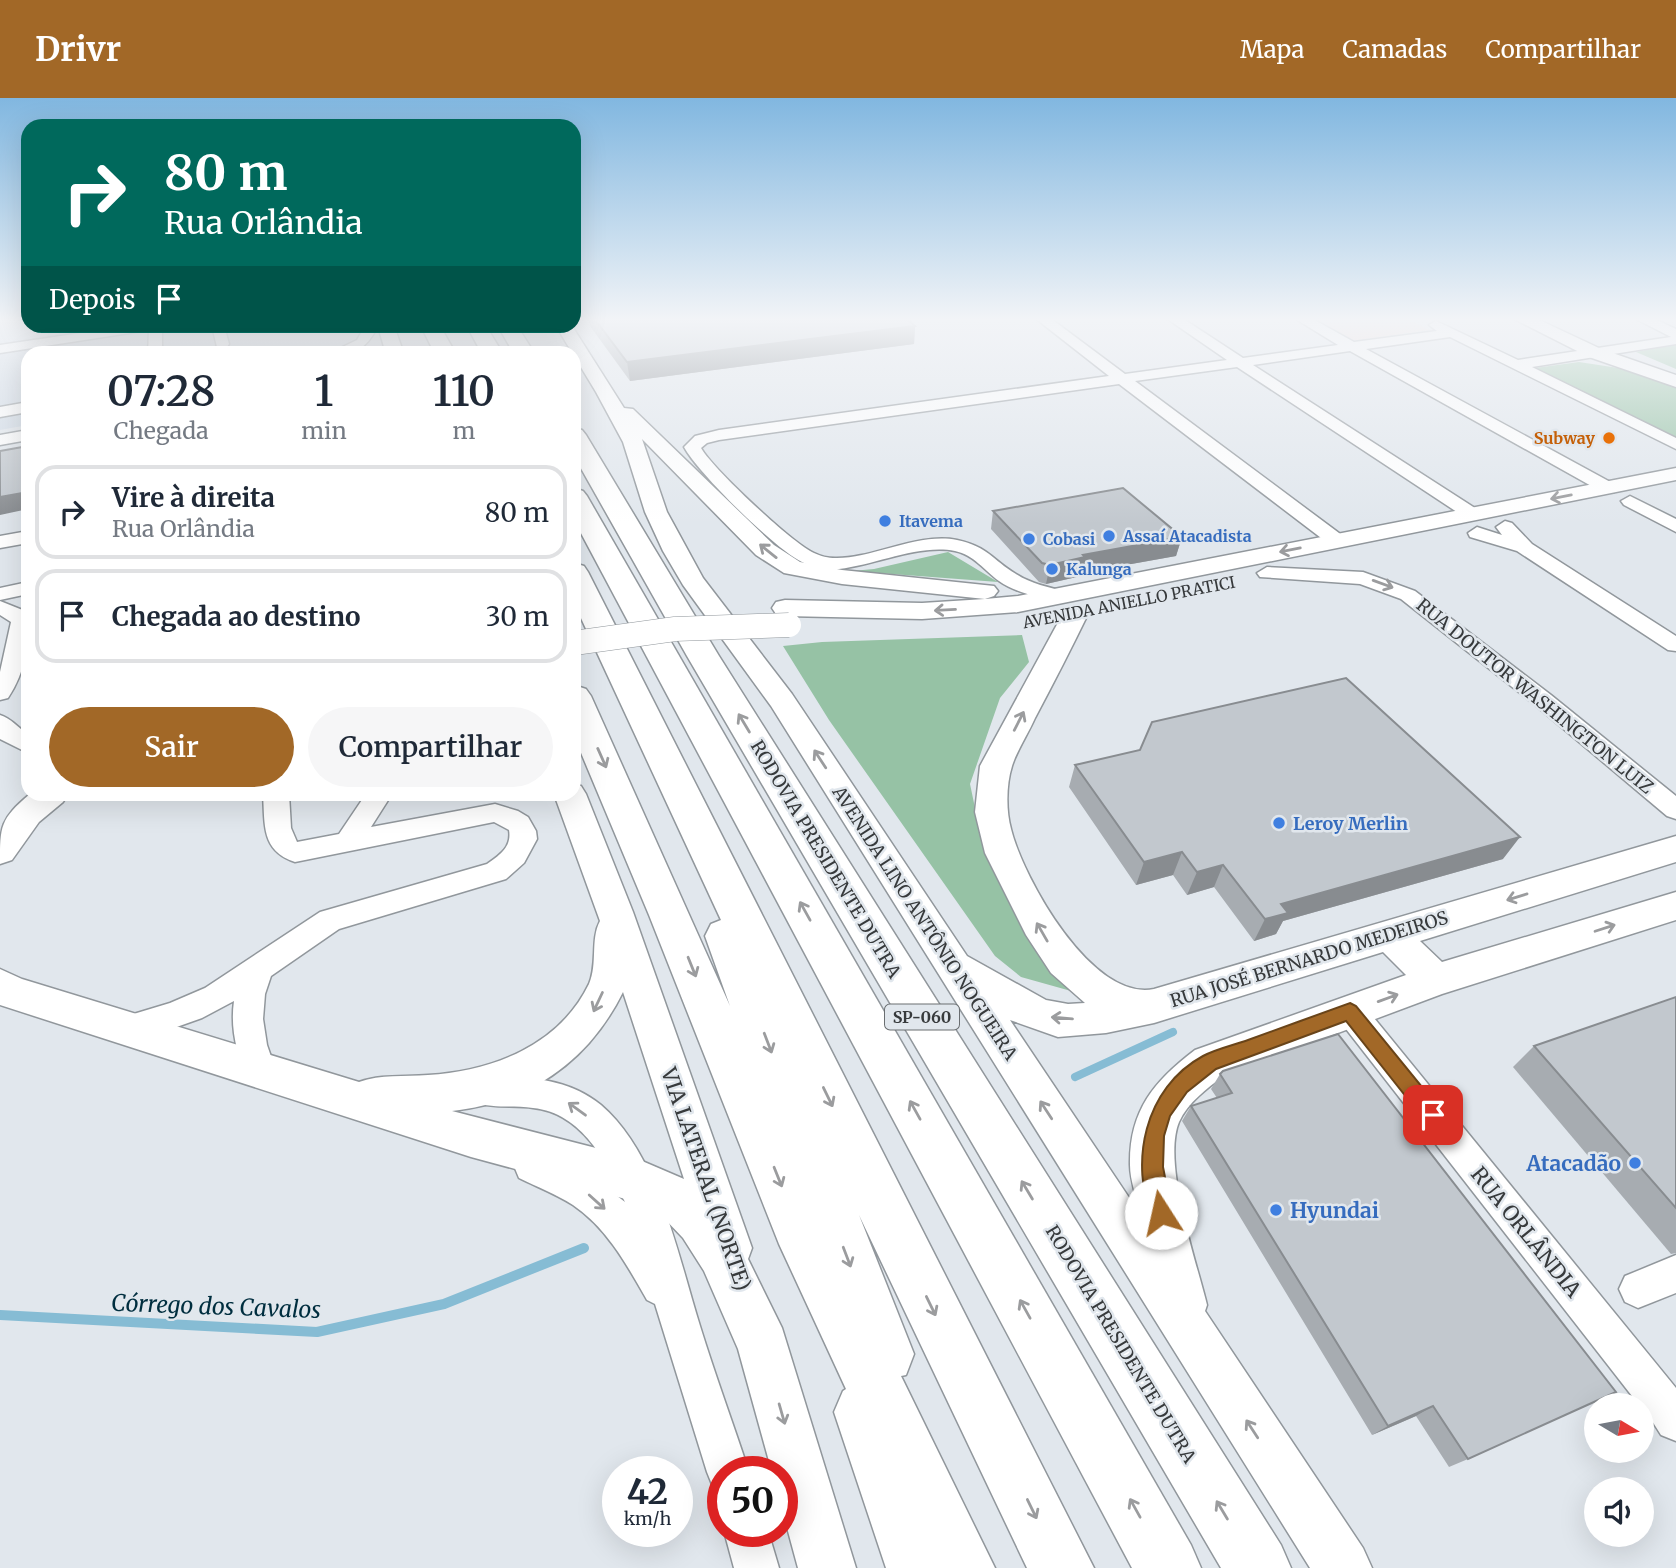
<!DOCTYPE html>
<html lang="pt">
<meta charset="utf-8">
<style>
:root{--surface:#fff;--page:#f6f6f7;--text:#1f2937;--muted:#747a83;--line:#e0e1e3;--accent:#a26827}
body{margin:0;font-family:Merriweather,serif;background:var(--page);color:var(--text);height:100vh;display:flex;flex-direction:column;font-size:26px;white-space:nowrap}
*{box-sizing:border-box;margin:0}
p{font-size:23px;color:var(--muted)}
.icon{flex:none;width:38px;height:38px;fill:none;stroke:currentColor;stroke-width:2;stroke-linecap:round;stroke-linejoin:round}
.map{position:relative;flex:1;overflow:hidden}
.details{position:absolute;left:21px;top:248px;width:560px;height:455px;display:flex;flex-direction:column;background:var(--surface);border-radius:21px;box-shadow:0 7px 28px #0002}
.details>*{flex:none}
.banner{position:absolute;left:21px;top:21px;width:560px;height:214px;border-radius:21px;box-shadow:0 7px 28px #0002;background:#00695c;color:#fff;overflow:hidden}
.needle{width:46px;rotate:100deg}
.tools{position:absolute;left:1584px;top:1295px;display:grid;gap:14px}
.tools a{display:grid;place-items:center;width:70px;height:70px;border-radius:50%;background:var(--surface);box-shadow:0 7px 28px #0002;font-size:35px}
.speed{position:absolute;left:602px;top:1358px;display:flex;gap:14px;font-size:35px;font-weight:700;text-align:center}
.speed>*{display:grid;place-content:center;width:91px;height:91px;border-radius:50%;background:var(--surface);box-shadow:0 7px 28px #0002;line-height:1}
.speed small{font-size:18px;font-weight:400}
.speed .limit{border:10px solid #d22;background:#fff;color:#111}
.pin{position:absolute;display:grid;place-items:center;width:60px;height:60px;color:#fff;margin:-30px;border-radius:14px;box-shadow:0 4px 10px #0006}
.me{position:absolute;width:77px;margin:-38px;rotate:350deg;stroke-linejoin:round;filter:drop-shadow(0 0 5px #0008)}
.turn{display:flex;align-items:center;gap:24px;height:147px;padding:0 28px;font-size:32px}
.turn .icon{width:91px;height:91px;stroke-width:2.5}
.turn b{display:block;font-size:49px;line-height:60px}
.then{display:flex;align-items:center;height:66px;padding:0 28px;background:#0003;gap:14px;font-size:26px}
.eta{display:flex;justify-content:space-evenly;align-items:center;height:119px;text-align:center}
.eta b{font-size:42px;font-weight:600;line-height:49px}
.button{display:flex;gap:14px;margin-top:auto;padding:14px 28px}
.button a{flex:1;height:80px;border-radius:42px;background:var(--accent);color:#fff;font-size:28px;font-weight:600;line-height:80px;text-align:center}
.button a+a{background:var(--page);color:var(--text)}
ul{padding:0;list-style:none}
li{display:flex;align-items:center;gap:21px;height:94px;margin:0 14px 10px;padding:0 14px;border:4px solid var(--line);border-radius:21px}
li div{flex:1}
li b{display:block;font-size:26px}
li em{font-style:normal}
header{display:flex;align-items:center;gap:42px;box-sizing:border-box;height:98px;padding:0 35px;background:var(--accent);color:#fff}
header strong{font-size:33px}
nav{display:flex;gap:38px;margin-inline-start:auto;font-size:24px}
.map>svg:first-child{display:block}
.built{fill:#cfdae6}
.education{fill:#efd6ce}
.green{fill:#96c2a5}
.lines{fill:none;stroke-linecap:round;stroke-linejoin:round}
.stream-far1{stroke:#86bcd4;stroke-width:8}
.stream{stroke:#86bcd4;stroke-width:10}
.minor-tunnel{stroke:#bfc4ca;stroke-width:15;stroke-dasharray:15 7;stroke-linecap:butt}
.minor-casing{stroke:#91979c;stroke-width:3}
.major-casing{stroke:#91979c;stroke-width:3}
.highway-casing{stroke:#91979c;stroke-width:3}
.minor{fill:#fff;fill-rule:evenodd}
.major{fill:#fff;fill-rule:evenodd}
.highway{fill:#fff;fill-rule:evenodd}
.major-bridge-casing{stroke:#91979c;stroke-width:25;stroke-linecap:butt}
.major-bridge{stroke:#fff;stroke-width:24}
.wall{fill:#a7acb1}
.shaded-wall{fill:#888c90}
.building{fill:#c2c8ce;stroke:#888c90;stroke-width:2}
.oneway{stroke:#9b9c9e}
.route{fill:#a26827;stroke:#694419;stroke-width:2}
.food-dot{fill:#e8710a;stroke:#e1e7ed;stroke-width:2.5}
.shop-dot{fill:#3f7fe0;stroke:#e1e7ed;stroke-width:2.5}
.labels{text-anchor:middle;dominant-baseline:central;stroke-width:5;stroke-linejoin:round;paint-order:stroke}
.far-food-label{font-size:16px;font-weight:bold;fill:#c56008;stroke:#e1e7ed;text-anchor:end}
.far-shop-label{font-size:16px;font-weight:bold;fill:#366cbe;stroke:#e1e7ed;text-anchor:start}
.far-street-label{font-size:16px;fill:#373a3c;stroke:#e1e7ed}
.shield{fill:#e1e7ed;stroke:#6a6e71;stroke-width:2}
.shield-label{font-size:16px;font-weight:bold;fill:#373a3c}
.street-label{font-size:18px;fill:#373a3c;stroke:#e1e7ed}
.shop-label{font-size:18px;font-weight:bold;fill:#366cbe;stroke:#e1e7ed;text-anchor:start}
.near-shop-label{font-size:21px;font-weight:bold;fill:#366cbe;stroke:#e1e7ed;text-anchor:end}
.near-street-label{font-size:21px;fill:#373a3c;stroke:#e1e7ed}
.near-water-label{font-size:23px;font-style:italic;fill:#002e3f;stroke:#e1e7ed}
</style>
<header>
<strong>Drivr</strong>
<nav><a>Mapa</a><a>Camadas</a><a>Compartilhar</a></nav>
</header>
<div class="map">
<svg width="1676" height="1470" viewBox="0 0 1676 1470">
<rect width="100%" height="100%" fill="#e1e7ed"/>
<polygon class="built" points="28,221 28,228 361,228 358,243 321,255 28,256 28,327 0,332 0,222"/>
<polygon class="education" points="1309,221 1409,221 1429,232 1351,243"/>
<g class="green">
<polygon points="1676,246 1676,271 1636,254"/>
<polygon points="1579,264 1625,271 1676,287 1676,340 1535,270"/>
<polygon points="948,454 998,484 852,473 874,471"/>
<polygon points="1022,537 1029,564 1000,600 970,686 979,729 1020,825 1071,893 1021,879 995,858 829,622 783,548 822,544"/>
</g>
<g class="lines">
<polyline class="stream-far1" points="1075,979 1173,934"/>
<polyline class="stream" points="0,1217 317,1234 444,1206 584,1150"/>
<polyline class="minor-tunnel" points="222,246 224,256"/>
<g class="minor-casing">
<g id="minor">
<polygon points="574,220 584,220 574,225"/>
<path d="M1035,220H1050L1125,276L1227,262L1166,220H1182L1243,260L1338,247L1294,220H1311L1354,244L1437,233L1429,227L1436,223L1518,262L1671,239L1634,220H1652L1676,231V246L1532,269L1676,340V351L1450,239L1366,251L1614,386L1617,390L1614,394H1602L1350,253L1253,267L1478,412L1481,416L1478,420H1466L1237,269L1135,283L1343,438L1345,442L1343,446H1329L1119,286L719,342L707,345L701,350C713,371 792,445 814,455C820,458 829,460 835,460C872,461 918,434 957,442C989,449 991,461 1016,476C1031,486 1049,489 1066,494L1069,498L1066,502L1059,504C1039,499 1016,495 999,483C984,472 974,457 955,453C918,446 876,467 839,471C829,472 811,469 802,464C776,452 698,375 684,349L695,338L719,332L1109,278Z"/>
<polygon points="128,228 162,228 162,256 148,256 149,232 0,255 0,247"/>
<polygon points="212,228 224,228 229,246 227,249 217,249"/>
<path d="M365,228H378C365,253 356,256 328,256L357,242Z"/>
<polygon points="28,304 28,314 0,319 0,309"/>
<polygon points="28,332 28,342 0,347 0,337"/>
<polygon points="1630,398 1676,421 1676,434 1624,407 1621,403"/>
<polygon points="1505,423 1512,425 1532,446 1676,538 1676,553 1668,552 1517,453 1470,439 1468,435 1477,429 1502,437 1496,429"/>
<polygon points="28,433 28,445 0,450 0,438"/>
<polygon points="1267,469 1363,474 1415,493 1551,597 1676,698 1676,721 1667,718 1535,607 1401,501 1360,486 1260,479 1257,475"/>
<polygon points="28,484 28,496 0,502 0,490"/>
<path d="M0,503L25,513L28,517C28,548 26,573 8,600L0,602V574L11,524L0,517Z"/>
<path d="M0,617C11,620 18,630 28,636V655L0,641Z"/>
<path d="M263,696H289L291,730L297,744L339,736L366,696H392L371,729L495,706L518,713L528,719L536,733L537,741L524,765L506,781L339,831L271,878L265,896L263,921L267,947L276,973L271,983L260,988L249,983C237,958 230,931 234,903L202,920L154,937L128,945L117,941L112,931L117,921L170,905L205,890L320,814L487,766C500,757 512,749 509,732L494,724L295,764C261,753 265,727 263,696Z"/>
<polygon points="1350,900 1361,904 1676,1290 1676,1343 1661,1337 1642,1307 1639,1307 1339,922 1335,913 1339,904"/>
<path d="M485,978C526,979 567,979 601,1007C659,1057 678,1158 700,1228C715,1277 733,1325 749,1374H723V1393L713,1389L707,1374L655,1206L647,1202C627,1167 607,1130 573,1107C556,1096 537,1089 519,1080L514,1068L519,1056L531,1051L592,1079L625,1104C607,1064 582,1015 533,1010C513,1007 493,1011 473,1004L469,993L473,982Z"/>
<polygon points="1676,1157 1676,1195 1638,1210 1625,1204 1619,1191 1625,1178"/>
<polygon points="724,1433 768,1433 779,1470 734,1470"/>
</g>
</g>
<g class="major-casing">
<g id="major">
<polygon points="1512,220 1535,220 1601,251 1676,277 1676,289 1589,259"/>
<polygon points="378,228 394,228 404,256 386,256"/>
<path d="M556,228H572L624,310L633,311L774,447L800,464L842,472L994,488L998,493L994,498L985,501L1018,498L1676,370V382L1018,514L922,521L785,518L776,516L772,510L776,504L785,502L922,505L985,501L842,486L784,475L756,457L642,341L667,414L703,480L792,596L967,858L1046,902L1068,906L1085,905L1051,875L1026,837L985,755L975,714L980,668L1066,510L1075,508L1084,510L1088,516C1071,551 1053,586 1035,620C1028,636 1017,652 1012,668C1006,687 1006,713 1011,731C1023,780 1092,904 1154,891L1676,738V764L1420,843L1442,864L1676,794V822L1442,896L1223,978C1207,991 1188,1004 1179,1024C1162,1065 1196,1162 1207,1207L1205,1213L1363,1450L1372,1470H1310L771,608L683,487L663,453L645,414L623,344L596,294ZM1383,854L1406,877L1195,952C1154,983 1129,1013 1130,1067C1130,1083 1137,1100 1140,1116L1010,922L1058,939L1106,935L1154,925Z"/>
<path d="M574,686L581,688L586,696L633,814L752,1150L748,1161L782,1230L856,1470H798L782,1411V1374H772L738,1251L704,1173L683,1140L662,1118L629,1102L471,1059L0,907V871L22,881L359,984C381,976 404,979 428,977C492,973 559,948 589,886C598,865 590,842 600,823L554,696H574ZM623,894L684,1081L635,1060L452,1013C530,1004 588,964 623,894Z"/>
<path d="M30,696H68L63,704L39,724L12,762L0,766C0,728 0,721 30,696Z"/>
</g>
</g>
<g class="highway-casing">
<g id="highway">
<polygon points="421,228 440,228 456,256 435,256"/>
<polygon points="467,228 486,228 503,256 482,256"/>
<polygon points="498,228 517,228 535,256 514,256"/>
<polygon points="574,330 582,332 586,337 719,558 1281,1447 1291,1470 1221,1470 687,558 574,358"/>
<polygon points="574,390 583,393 587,398 1191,1447 1201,1470 1132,1470 574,422"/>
<polygon points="574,465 584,468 588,474 1094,1470 1027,1470 859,1117 914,1256 906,1277 901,1278 995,1470 886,1470 834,1314 843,1293 846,1291 779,1146 649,817 574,638 574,587 586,591 591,598 730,908 705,838 711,826 721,822 574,505"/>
</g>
</g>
<use href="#minor" class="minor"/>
<use href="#major" class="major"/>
<use href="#highway" class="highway"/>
<g class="major-bridge-casing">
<polyline id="major-bridge" points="574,545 675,531 789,527"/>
</g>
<use href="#major-bridge" class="major-bridge"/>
</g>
<g class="wall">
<polygon points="588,220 906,220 915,228 914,246 630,283 590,228"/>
<polygon points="993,413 1182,439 1176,458 1081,475 1081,478 1046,486 1039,484 991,431"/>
<polygon points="1075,667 1503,761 1283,823 1276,836 1254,843 1214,789 1187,797 1173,777 1136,787 1069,689"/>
<polygon points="1676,899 1676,1155 1671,1156 1513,969 1534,948"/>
<polygon points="1220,976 1468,1361 1449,1369 1416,1318 1372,1337 1182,1023 1191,1008 1217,1000 1211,991"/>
</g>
<g class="shaded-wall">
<polygon points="915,228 914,246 630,283 627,264"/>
<polygon points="28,394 28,411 0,417 0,399"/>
<polygon points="1182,439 1176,458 1081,475 1081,478 1046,486 1050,467 1083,457"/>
<polygon points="1520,739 1503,761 1283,823 1276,836 1254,843 1265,821 1281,806"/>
<polygon points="1182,754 1173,777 1136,787 1144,764"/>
<polygon points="1223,767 1214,789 1187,797 1197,774"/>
<polygon points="1433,1308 1416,1318 1372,1337 1388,1328"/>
</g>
<g class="building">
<polygon points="594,220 906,220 915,228 627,264"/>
<polygon points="28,348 28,394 0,399 0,353"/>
<polygon points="1123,390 1182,439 1083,457 1085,459 1050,467 1042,465 993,413"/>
<polygon points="1346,580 1520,739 1281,806 1288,815 1265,821 1223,767 1197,774 1182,754 1144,764 1075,667 1140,652 1152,624"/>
<polygon points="1676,899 1676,1110 1534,948"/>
<polygon points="1338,936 1616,1294 1468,1361 1433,1308 1388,1328 1191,1008 1232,995 1220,976 1223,973"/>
</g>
<defs><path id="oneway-shaft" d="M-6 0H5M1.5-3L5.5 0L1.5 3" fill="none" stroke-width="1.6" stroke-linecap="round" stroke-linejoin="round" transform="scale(1.75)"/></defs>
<g class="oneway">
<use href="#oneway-shaft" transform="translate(1561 399) rotate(169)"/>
<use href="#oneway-shaft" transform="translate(1290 452) rotate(169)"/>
<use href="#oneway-shaft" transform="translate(768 453) rotate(-141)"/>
<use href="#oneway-shaft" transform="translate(1383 486) rotate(20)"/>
<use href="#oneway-shaft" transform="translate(945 512) rotate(177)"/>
<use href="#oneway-shaft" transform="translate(1019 623) rotate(-63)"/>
<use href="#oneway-shaft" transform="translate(744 625) rotate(-121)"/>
<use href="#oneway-shaft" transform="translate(602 660) rotate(66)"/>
<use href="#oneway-shaft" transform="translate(820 661) rotate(-123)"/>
<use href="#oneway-shaft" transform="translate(1517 799) rotate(163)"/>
<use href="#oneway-shaft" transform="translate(805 813) rotate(-119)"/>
<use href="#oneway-shaft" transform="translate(1605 830) rotate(-18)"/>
<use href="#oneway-shaft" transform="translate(1042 834) rotate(-120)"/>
<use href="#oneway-shaft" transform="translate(692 869) rotate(68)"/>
<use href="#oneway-shaft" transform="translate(1388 900) rotate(-20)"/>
<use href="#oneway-shaft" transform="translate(598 904) rotate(115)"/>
<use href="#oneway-shaft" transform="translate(1062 920) rotate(-175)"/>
<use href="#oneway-shaft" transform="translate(768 945) rotate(69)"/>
<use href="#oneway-shaft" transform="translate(828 999) rotate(64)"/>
<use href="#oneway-shaft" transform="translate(577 1011) rotate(-144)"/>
<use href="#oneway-shaft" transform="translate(915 1012) rotate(-119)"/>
<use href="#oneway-shaft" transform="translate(1046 1012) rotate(-123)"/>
<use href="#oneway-shaft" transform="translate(778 1079) rotate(68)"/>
<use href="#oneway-shaft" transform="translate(1027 1092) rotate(-121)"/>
<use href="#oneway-shaft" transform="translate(597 1104) rotate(42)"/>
<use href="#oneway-shaft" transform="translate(847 1159) rotate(69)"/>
<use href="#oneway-shaft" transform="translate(931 1208) rotate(64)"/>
<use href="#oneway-shaft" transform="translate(1025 1211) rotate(-119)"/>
<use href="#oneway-shaft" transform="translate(782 1316) rotate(74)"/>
<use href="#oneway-shaft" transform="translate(1252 1331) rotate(-123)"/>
<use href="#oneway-shaft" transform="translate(1135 1410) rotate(-119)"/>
<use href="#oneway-shaft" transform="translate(1032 1411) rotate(64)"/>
<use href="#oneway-shaft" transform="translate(1222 1412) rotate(-121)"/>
</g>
<linearGradient id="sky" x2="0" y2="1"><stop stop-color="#81b7e0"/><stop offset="0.52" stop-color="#f2f4f7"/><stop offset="1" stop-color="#f2f4f7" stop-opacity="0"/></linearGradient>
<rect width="1676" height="426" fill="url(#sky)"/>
<path class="route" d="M1350,905L1356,908L1440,1011L1443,1017L1440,1024L1433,1027L1426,1024L1346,923L1216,971L1187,994L1170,1018L1164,1038L1163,1069L1172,1115L1168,1123L1161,1126L1153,1123C1129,1065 1144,990 1203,958C1216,951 1234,947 1248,942C1282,930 1316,917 1350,905Z"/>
<circle class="food-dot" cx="1609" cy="340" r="7"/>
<g class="shop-dot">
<circle cx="885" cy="423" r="7"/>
<circle cx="1109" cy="438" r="7"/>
<circle cx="1029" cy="441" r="7"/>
<circle cx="1052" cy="471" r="7"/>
<circle cx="1279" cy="725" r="7"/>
<circle cx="1635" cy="1065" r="7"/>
<circle cx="1276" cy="1112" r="7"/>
</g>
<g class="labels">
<g class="far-food-label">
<text x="1595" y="340">Subway</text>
</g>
<g class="far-shop-label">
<text x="899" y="423">Itavema</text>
<text x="1123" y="438">Assaí Atacadista</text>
<text x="1043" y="441">Cobasi</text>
<text x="1066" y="471">Kalunga</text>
</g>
<g class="far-street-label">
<text transform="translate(1129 504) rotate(-11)">AVENIDA ANIELLO PRATICI</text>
</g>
<rect class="shield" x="885" y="906.5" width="74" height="25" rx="5"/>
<g class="shield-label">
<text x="922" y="919">SP-060</text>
</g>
<g class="street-label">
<text transform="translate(1535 598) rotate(39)">RUA DOUTOR WASHINGTON LUIZ</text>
<text transform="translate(826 761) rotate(59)">RODOVIA PRESIDENTE DUTRA</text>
<text transform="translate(925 825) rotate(57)">AVENIDA LINO ANTÔNIO NOGUEIRA</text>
<text transform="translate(1309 861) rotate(-17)">RUA JOSÉ BERNARDO MEDEIROS</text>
<text transform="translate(1121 1246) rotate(59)">RODOVIA PRESIDENTE DUTRA</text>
</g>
<g class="shop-label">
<text x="1293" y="725">Leroy Merlin</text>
</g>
<g class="near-shop-label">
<text x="1621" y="1065">Atacadão</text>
<text x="1290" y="1112" text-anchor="start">Hyundai</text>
</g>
<g class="near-street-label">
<text transform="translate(706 1081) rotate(71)">VIA LATERAL (NORTE)</text>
<text transform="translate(1526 1134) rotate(51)">RUA ORLÂNDIA</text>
</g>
<g class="near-water-label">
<text transform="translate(216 1208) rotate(2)">Córrego dos Cavalos</text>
</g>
</g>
</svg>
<div class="tools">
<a><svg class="needle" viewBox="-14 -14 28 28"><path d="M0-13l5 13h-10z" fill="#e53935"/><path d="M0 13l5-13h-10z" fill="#747a83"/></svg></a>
<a><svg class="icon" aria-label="sound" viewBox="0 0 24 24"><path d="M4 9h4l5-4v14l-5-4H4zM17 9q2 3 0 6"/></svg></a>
</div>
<div class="speed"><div>42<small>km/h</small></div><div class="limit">50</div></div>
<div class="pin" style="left:1433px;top:1017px;background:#d93025"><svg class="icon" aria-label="arrive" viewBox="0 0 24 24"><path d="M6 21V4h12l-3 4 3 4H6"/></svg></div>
<svg class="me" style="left:1161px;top:1115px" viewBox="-20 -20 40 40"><circle r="19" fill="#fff"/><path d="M0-13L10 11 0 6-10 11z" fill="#a26827"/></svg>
<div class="banner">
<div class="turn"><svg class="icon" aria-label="right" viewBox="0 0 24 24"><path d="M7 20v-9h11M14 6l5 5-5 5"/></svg><div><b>80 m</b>Rua Orlândia</div></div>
<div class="then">Depois<svg class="icon" aria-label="arrive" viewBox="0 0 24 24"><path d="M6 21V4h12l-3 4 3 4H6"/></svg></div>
</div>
<section class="details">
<div class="eta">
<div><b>07:28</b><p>Chegada</p></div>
<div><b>1</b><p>min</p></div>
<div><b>110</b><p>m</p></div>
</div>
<ul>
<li><svg class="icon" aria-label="right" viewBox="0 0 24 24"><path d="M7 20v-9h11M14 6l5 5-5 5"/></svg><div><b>Vire à direita</b><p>Rua Orlândia</p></div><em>80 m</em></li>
<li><svg class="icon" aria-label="arrive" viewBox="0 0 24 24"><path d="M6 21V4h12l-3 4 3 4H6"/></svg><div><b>Chegada ao destino</b></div><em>30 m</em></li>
</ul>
<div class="button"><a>Sair</a><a>Compartilhar</a></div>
</section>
</div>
